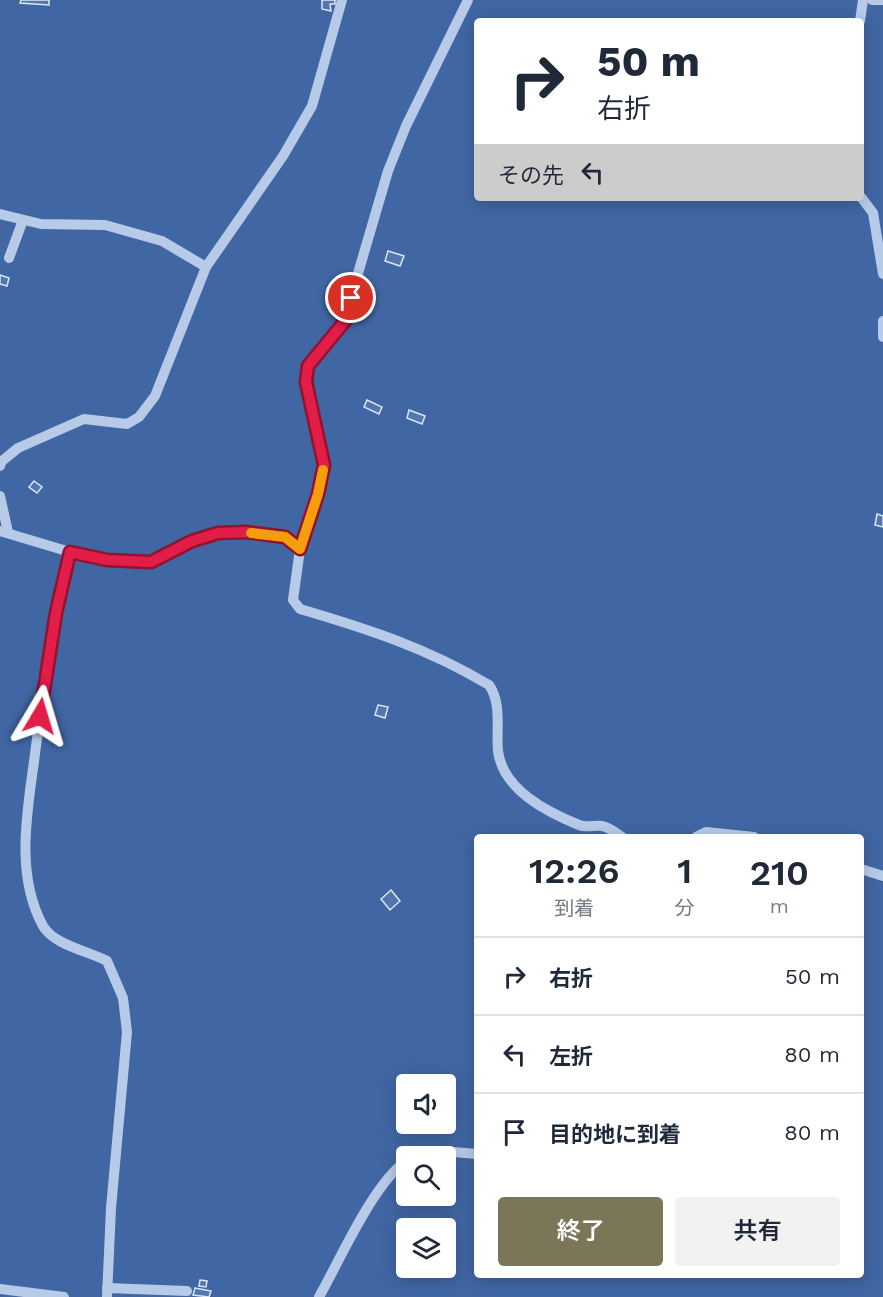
<!DOCTYPE html>
<html lang="ja">
<meta charset="utf-8">
<style>
:root{--surface:#fff;--page:#f2f2f3;--text:#1f2937;--muted:#747a83;--line:#e0e1e3;--accent:#7c7658}
body{margin:0;font-family:"Work Sans","Noto Sans JP",sans-serif;background:var(--page);color:var(--text);height:100vh;display:flex;flex-direction:column;font-size:22px;white-space:nowrap}
*{box-sizing:border-box;margin:0}
p{font-size:20px;color:var(--muted)}
.icon{flex:none;width:33px;height:33px;fill:none;stroke:currentColor;stroke-width:2;stroke-linecap:round;stroke-linejoin:round}
.map{position:relative;flex:1;overflow:hidden}
.panel{position:absolute;left:474px;top:834px;width:390px;height:444px;display:flex;flex-direction:column;background:var(--surface);border-radius:6px;box-shadow:0 3px 15px #0003}
.panel>*{flex:none}
.hud{position:absolute;left:474px;top:18px;width:390px;height:183px;border-radius:6px;box-shadow:0 3px 15px #0003;background:#fff;color:var(--text);overflow:hidden}
.fabs{position:absolute;left:396px;top:1074px;display:grid;gap:12px}
.fabs a{display:grid;place-items:center;width:60px;height:60px;border-radius:6px;background:var(--surface);box-shadow:0 3px 15px #0003;font-size:30px}
.pin{position:absolute;display:grid;place-items:center;width:51px;height:51px;color:#fff;margin:-26px;border:3px solid #fff;border-radius:50%;box-shadow:0 2px 6px #0007}
.me{position:absolute;width:66px;margin:-33px;rotate:7deg;stroke-linejoin:round;filter:drop-shadow(0 0 4px #0008)}
.turn{display:flex;align-items:center;gap:21px;height:126px;padding:0 24px;font-size:27px}
.turn .icon{width:78px;height:78px;stroke-width:2.5}
.turn b{display:block;font-size:42px;line-height:51px}
.then{display:flex;align-items:center;height:57px;padding:0 24px;background:#0003;gap:12px;font-size:22px}
.eta{display:flex;justify-content:space-evenly;align-items:center;height:102px;text-align:center}
.eta b{font-size:36px;font-weight:600;line-height:42px}
.button{display:flex;gap:12px;margin-top:auto;padding:12px 24px}
.button a{flex:1;height:69px;border-radius:6px;background:var(--accent);color:#fff;font-size:24px;font-weight:600;line-height:69px;text-align:center}
.button a+a{background:var(--page);color:var(--text)}
ul{padding:0;list-style:none}
li{display:flex;align-items:center;gap:18px;height:78px;padding:0 24px;border-top:2px solid var(--line)}
li div{flex:1}
li b{display:block;font-size:22px}
li em{font-style:normal}
.map>svg:first-child{display:block}
.green{fill:#4066a3;fill-rule:evenodd}
.building{fill:#5376ae;stroke:#dbe5f6;stroke-width:1.5}
.lines{fill:none;stroke-linecap:round;stroke-linejoin:round}
.minor{stroke:#b7cae7;stroke-width:10}
.route-casing{stroke:#92132f;stroke-width:15}
.route{stroke:#e11d48;stroke-width:10}
.slow{stroke:#f59e0b;stroke-width:10}
</style>
<div class="map">
<svg width="883" height="1297" viewBox="0 0 883 1297">
<rect width="100%" height="100%" fill="#2b4d87"/>
<path class="green" d="M0,0H883V1297H0ZM477,21H861V198H477ZM477,837H861V1275H477ZM406,1084H446V1124H406ZM406,1156H446V1196H406ZM406,1228H446V1268H406Z"/>
<g class="building">
<polygon points="21,0 49,0 49,5 20,3"/>
<polygon points="322,0 335,0 335,4 330,4 331,11 322,9"/>
<polygon points="388,251 404,256 400,266 385,261"/>
<polygon points="0,275 9,278 7,286 0,284"/>
<polygon points="367,400 382,407 379,414 364,407"/>
<polygon points="409,410 425,416 422,424 407,418"/>
<polygon points="34,481 42,487 37,493 29,487"/>
<polygon points="877,514 883,516 883,527 875,525"/>
<polygon points="378,705 388,707 385,718 375,715"/>
<polygon points="391,890 400,901 390,910 381,899"/>
<polygon points="200,1280 207,1281 206,1287 199,1286"/>
<polygon points="195,1288 211,1291 209,1297 193,1295"/>
</g>
<g class="lines">
<g class="minor">
<path d="M468,0L406,126L388,171L344,321L308,366L306,382L324,465L318,494L300,549L293,600L300,609C368,629 427,648 489,685C502,703 496,730 498,751C503,790 547,812 579,825C586,828 595,825 602,826C609,827 616,833 622,837"/>
<polyline points="872,0 883,0"/>
<polyline points="860,21 863,0"/>
<polyline points="861,197 873,213 883,274"/>
<polyline points="0,214 41,224 105,225 162,241 206,267"/>
<polyline points="9,258 23,220"/>
<polyline points="883,321 883,337"/>
<polyline points="0,466 2,461 18,448 84,419 127,424 139,417 155,396 206,267 283,156 312,106 342,0"/>
<polyline points="0,496 8,532"/>
<path d="M0,531L70,552C55,616 44,680 36,746C29,804 13,871 43,926C54,945 88,951 107,961L123,998L127,1032L111,1208L107,1297"/>
<polyline points="70,552 107,560 151,562 192,541 218,533 246,532 285,537 300,549"/>
<polyline points="696,837 706,832 754,837"/>
<polyline points="861,869 883,876"/>
<polyline points="417,1156 441,1151 477,1154"/>
<polyline points="107,1288 187,1291"/>
<polyline points="0,1289 64,1297"/>
<path d="M319,1297C340,1260 373,1184 406,1161"/>
</g>
</g>
<g class="lines">
<g class="route-casing">
<polyline id="route" points="40,716 56,613 70,552 107,560 151,562 192,541 218,533 246,532 285,537 300,549 318,494 324,465 306,382 308,366 345,321 351,298"/>
</g>
<use href="#route" class="route"/>
<polyline class="slow" points="251,533 285,537 300,549 318,494 323,470"/>
</g>
</svg>
<div class="fabs">
<a><svg class="icon" aria-label="sound" viewBox="0 0 24 24"><path d="M4 9h4l5-4v14l-5-4H4zM17 9q2 3 0 6"/></svg></a>
<a><svg class="icon" aria-label="search" viewBox="0 0 24 24"><circle cx="10" cy="10" r="6"/><path d="M15 15l6 6"/></svg></a>
<a><svg class="icon" aria-label="layers" viewBox="0 0 24 24"><path d="M12 4l9 5-9 5-9-5zM3 14l9 5 9-5"/></svg></a>
</div>
<div class="pin" style="left:351px;top:298px;background:#d93025"><svg class="icon" aria-label="arrive" viewBox="0 0 24 24"><path d="M6 21V4h12l-3 4 3 4H6"/></svg></div>
<svg class="me" style="left:40px;top:716px" viewBox="-20 -20 40 40"><path d="M0-17L14 15 0 8-14 15z" fill="#e11d48" stroke="#fff" stroke-width="4"/></svg>
<div class="hud">
<div class="turn"><svg class="icon" aria-label="right" viewBox="0 0 24 24"><path d="M7 20v-9h11M14 6l5 5-5 5"/></svg><div><b>50 m</b>右折</div></div>
<div class="then">その先<svg class="icon" aria-label="left" viewBox="0 0 24 24"><path d="M17 20v-9H6M10 6l-5 5 5 5"/></svg></div>
</div>
<section class="panel">
<div class="eta">
<div><b>12:26</b><p>到着</p></div>
<div><b>1</b><p>分</p></div>
<div><b>210</b><p>m</p></div>
</div>
<ul>
<li><svg class="icon" aria-label="right" viewBox="0 0 24 24"><path d="M7 20v-9h11M14 6l5 5-5 5"/></svg><div><b>右折</b></div><em>50 m</em></li>
<li><svg class="icon" aria-label="left" viewBox="0 0 24 24"><path d="M17 20v-9H6M10 6l-5 5 5 5"/></svg><div><b>左折</b></div><em>80 m</em></li>
<li><svg class="icon" aria-label="arrive" viewBox="0 0 24 24"><path d="M6 21V4h12l-3 4 3 4H6"/></svg><div><b>目的地に到着</b></div><em>80 m</em></li>
</ul>
<div class="button"><a>終了</a><a>共有</a></div>
</section>
</div>
